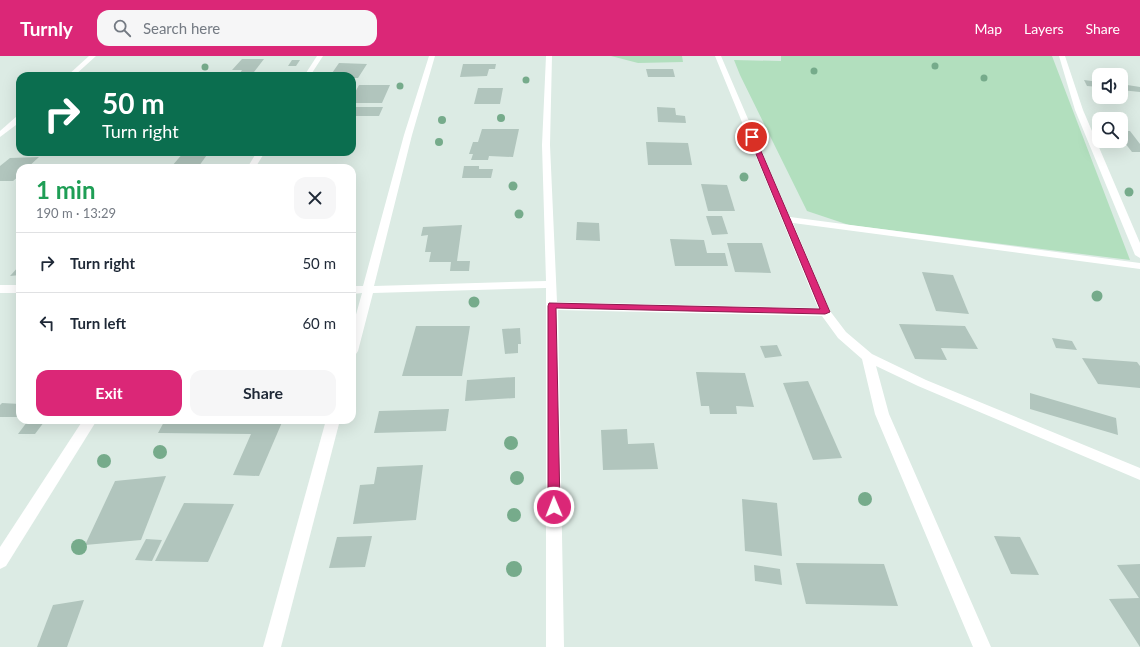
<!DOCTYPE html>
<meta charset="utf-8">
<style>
:root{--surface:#fff;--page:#f6f6f7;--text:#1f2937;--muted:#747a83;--line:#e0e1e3;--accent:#db2777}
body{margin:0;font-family:Lato,sans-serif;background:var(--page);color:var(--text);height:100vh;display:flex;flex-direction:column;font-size:15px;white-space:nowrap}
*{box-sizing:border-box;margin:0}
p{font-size:13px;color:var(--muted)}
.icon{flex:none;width:22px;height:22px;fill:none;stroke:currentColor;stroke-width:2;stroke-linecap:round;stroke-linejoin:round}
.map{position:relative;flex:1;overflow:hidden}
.sheet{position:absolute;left:16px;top:108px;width:340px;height:260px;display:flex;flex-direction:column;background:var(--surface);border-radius:12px;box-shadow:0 4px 16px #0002}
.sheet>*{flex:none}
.top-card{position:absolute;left:16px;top:16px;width:340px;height:84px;border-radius:12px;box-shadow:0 4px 16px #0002;background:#0b6e4f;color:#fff;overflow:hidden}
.tools{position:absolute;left:1092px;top:12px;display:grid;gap:8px}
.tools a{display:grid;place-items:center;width:36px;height:36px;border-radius:8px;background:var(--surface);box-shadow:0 4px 16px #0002;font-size:20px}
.pin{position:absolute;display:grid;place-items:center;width:34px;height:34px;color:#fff;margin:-17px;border:2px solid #fff;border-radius:50%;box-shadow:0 1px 4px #0007}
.me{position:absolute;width:44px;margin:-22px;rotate:359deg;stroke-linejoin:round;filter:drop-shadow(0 0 3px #0008)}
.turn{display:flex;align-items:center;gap:14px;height:84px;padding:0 20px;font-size:18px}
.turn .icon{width:52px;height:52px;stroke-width:2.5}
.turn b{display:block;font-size:28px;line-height:34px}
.round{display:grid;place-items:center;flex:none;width:42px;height:42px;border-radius:12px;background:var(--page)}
.summary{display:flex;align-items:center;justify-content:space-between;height:68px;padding:0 20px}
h1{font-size:24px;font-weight:700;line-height:30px;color:#1e9e55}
.action{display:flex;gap:8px;margin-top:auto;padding:8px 20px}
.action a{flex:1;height:46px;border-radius:12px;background:var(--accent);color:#fff;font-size:16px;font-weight:700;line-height:46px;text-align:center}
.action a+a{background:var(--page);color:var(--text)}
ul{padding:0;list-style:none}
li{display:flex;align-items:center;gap:12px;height:60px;padding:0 20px;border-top:1px solid var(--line)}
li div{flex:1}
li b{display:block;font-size:15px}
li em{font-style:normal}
header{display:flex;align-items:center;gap:24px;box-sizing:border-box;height:56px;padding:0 20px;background:var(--accent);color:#fff}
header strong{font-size:19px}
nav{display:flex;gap:22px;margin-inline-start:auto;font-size:14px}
.search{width:280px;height:36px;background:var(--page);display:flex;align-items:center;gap:10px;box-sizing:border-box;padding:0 14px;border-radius:12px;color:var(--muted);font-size:15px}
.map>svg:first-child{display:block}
.green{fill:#b2dfbe}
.building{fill:#b1c5bd}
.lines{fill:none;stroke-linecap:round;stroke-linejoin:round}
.minor{fill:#fff;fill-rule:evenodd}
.tree{fill:#76ab8b}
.route{fill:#db2777;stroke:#8e194d}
</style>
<header>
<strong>Turnly</strong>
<div class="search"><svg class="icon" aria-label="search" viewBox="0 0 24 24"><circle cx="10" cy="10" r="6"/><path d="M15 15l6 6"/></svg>Search here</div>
<nav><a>Map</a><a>Layers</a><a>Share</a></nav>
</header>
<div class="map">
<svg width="1140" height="591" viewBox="0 0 1140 591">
<rect width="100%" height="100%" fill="#dcebe4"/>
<g class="green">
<polygon points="611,0 682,0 683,6 638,7"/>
<polygon points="781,0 1052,0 1130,204 849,169 807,155 740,19 734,4 781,5"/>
</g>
<g class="building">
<polygon points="242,3 264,3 254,16 240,17 242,14 232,14"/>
<polygon points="292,4 300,4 296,10 288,10"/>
<polygon points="339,7 367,8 358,22 352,22 352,20 330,20"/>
<polygon points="463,8 496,8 495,13 489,13 487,20 460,21"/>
<polygon points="646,13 673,13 675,21 648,21"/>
<polygon points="1084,24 1099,26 1099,31 1087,30"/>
<polygon points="1121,28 1140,31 1140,36 1121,34"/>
<polygon points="359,29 390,29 382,47 356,47 354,51 383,51 379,60 352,60 352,42"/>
<polygon points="478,32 503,32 500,48 474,48"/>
<polygon points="657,51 675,52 676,59 685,60 686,67 658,66"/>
<polygon points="482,73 519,73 513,101 489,100 488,104 471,104 473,98 469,98 473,86 478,86"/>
<polygon points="1121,75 1130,75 1140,88 1140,96 1132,96 1121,82"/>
<polygon points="646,86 688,87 692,109 648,109"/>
<polygon points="184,96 209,96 199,110 172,110"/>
<polygon points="39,101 27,112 20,112 20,119 13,125 0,125 0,110 10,102"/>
<polygon points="464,110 479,110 479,113 493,113 491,122 462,122"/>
<polygon points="701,128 727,129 735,155 708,155"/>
<polygon points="706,160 722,160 728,178 712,179"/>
<polygon points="577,166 599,167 600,185 576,184"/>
<polygon points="462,169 457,205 470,205 469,215 450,215 451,206 429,206 431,196 425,196 428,179 421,180 423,171"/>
<polygon points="670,183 704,184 707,197 725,197 728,210 675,210"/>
<polygon points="727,187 762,187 771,217 735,216"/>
<polygon points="20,209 20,219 10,220"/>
<polygon points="922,216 953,219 969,258 936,255"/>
<polygon points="899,268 965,270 978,293 941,292 947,304 915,303"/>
<polygon points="416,270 470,270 462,320 402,320"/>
<polygon points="520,272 521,288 518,288 518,297 505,298 502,273"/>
<polygon points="1052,282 1072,285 1077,294 1056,292"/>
<polygon points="777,289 782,300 765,302 760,290"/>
<polygon points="1082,302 1137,306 1140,310 1140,332 1098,328"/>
<polygon points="696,316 745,317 754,351 736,350 737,358 710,358 709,350 701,350"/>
<polygon points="515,321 515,342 465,345 467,324"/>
<polygon points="808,325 842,402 813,404 783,327"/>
<polygon points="1030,337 1116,362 1118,379 1030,353"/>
<polygon points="2,347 20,348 20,361 0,361 0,349"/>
<polygon points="449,353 446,375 374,377 379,355"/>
<polygon points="165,364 283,364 259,420 233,419 251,378 158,377"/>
<polygon points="27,366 44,366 35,378 18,378"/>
<polygon points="627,373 628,388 654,387 658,413 603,414 601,374"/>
<polygon points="423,409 416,464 353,468 360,429 374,428 377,411"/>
<polygon points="166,420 141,484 85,489 115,425"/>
<polygon points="742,443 777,447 782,500 745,495"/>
<polygon points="184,447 234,448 208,506 155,505"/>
<polygon points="372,480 365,511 329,512 337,481"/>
<polygon points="994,480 1020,481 1039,519 1011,518"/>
<polygon points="146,483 162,484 152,505 135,504"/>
<polygon points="796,507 884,508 898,550 806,548"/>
<polygon points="1140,508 1140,591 1109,543 1139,542 1117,509"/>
<polygon points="754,509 780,513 782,529 755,525"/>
<polygon points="84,544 67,591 37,591 53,549"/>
</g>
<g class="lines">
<g class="minor">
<polygon points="89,0 96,0 74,20 67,20"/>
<polygon points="317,0 323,0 310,20 304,20"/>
<polygon points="429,0 435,0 412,79 374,230 546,225 542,89 546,0 552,0 550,89 557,246 818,252 715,0 721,0 790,161 1140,207 1140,213 793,167 830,255 846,276 872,298 926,324 1140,412 1140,424 918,330 876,310 889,358 991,591 973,591 875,358 862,303 838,282 822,260 558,254 564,591 546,591 546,232 373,237 358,295 356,298 352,299 352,273 362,237 352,238 352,230 363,230 404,79"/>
<polygon points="1059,0 1065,0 1083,54 1140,187 1140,202 1135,199 1075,54"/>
<polygon points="17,60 20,60 20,66 0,81 0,75"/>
<polygon points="257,96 265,96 255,112 247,112"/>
<rect x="0" y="229" width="20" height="8"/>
<polygon points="83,364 97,364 6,510 0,513 0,491"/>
<polygon points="326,364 340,364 281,591 263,591"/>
</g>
</g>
<g class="tree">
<circle cx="935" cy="10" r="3.5"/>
<circle cx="205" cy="11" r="3.5"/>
<circle cx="814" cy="15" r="3.5"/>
<circle cx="984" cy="22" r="3.5"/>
<circle cx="526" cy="24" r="3.5"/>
<circle cx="400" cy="30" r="3.5"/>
<circle cx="501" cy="62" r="4"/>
<circle cx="442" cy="64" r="4"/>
<circle cx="439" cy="86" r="4"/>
<circle cx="744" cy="121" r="4.5"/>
<circle cx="513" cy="130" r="4.5"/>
<circle cx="1129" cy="136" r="4.5"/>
<circle cx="519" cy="158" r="4.5"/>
<circle cx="1097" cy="240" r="5.5"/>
<circle cx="474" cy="246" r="5.5"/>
<circle cx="511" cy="387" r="7"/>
<circle cx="160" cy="396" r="7"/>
<circle cx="104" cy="405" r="7"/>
<circle cx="517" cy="422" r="7"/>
<circle cx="865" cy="443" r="7"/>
<circle cx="514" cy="459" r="7"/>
<circle cx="79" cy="491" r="8"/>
<circle cx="514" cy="513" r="8"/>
</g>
<polygon class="route" points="750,79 755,81 830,256 825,258 556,252 560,451 558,455 554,456 550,455 548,451 548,250 549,247 820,253 749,81"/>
</svg>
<div class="tools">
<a><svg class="icon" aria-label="sound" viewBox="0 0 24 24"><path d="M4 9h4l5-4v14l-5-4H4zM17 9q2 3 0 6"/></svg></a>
<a><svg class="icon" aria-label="search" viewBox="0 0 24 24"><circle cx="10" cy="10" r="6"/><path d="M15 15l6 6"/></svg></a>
</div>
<div class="pin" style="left:752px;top:81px;background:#d93025"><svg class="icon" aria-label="arrive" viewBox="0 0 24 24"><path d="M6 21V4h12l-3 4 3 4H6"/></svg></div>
<svg class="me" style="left:554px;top:451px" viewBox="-20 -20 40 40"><circle r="17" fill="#db2777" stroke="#fff" stroke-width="3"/><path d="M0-11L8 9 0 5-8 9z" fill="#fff"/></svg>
<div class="top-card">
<div class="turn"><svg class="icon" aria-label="right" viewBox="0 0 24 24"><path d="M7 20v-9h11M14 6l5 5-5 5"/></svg><div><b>50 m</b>Turn right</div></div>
</div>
<section class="sheet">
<div class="summary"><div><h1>1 min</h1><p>190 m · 13:29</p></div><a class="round"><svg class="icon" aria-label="close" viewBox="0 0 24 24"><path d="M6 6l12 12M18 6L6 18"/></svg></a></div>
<ul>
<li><svg class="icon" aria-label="right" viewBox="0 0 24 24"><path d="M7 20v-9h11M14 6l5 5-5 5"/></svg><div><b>Turn right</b></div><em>50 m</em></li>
<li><svg class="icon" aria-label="left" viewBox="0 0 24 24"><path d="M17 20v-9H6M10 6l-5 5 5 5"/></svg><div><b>Turn left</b></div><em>60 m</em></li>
</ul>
<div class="action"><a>Exit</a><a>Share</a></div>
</section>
</div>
